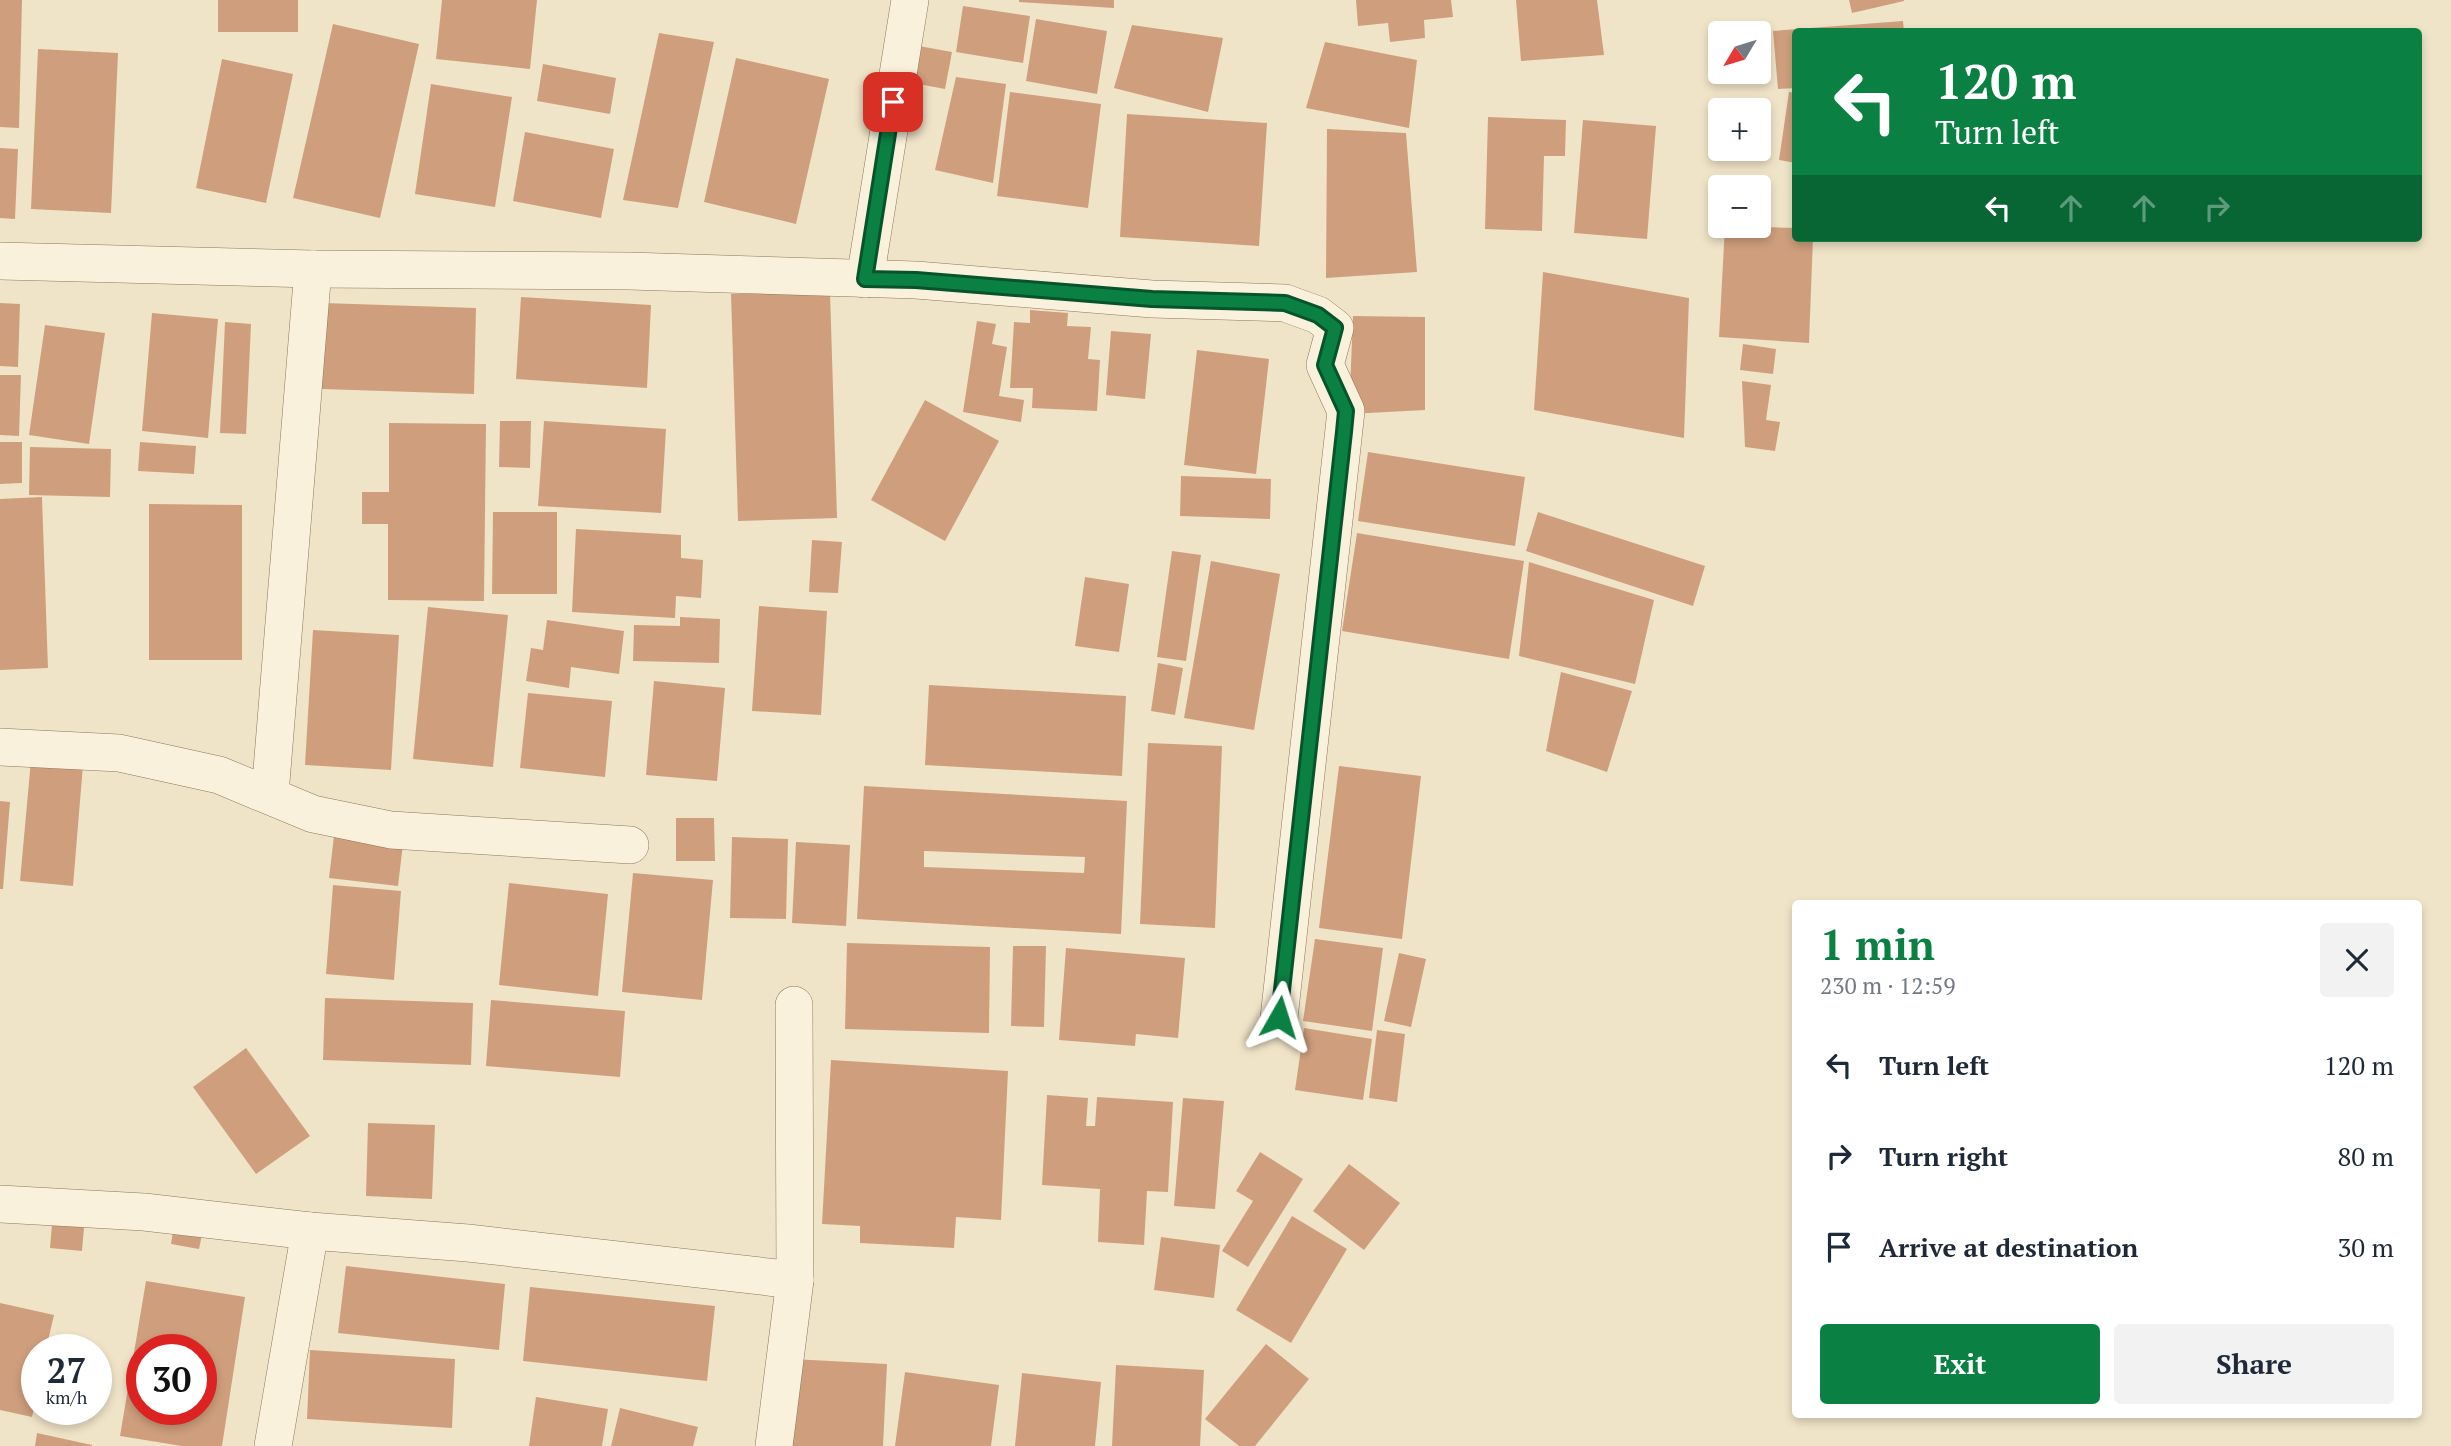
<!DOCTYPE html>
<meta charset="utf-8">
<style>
:root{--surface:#fff;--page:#f2f2f3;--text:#1f2937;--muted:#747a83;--accent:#0b8043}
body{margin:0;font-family:"PT Serif",serif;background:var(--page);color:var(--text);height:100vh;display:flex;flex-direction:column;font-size:26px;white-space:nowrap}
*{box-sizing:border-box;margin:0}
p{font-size:23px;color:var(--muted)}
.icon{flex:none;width:38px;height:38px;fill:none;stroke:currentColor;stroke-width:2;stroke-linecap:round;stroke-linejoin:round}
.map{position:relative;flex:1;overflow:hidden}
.details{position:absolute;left:1792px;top:900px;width:630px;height:518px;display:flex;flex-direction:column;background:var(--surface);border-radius:7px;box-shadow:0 4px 10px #0003}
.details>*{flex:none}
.top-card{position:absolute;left:1792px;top:28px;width:630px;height:214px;border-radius:7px;box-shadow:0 4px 10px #0003;background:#0b8043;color:#fff;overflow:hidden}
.needle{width:46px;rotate:232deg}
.tools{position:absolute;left:1708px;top:21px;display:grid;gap:14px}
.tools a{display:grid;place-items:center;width:63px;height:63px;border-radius:7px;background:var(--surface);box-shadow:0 4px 10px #0003;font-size:35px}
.speed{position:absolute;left:21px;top:1334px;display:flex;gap:14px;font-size:35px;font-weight:700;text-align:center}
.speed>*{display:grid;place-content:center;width:91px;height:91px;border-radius:50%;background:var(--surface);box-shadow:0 4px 10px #0003;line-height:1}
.speed small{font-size:18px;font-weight:400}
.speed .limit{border:10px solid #d22;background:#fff;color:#111}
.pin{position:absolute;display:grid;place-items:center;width:60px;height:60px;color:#fff;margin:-30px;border-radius:14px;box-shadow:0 4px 10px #0006}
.me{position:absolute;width:77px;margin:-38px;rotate:6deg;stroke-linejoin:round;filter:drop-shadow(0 0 5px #0008)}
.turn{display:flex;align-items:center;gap:24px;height:147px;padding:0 28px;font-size:32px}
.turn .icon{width:91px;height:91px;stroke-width:2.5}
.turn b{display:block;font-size:49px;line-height:60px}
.lanes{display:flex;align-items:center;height:66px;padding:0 28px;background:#0003;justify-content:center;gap:35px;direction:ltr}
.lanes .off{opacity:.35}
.round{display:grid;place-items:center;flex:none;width:74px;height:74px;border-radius:7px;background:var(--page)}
.head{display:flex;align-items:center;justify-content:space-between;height:119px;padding:0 28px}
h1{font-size:42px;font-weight:700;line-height:52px;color:var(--accent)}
.action{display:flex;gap:14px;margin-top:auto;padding:14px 28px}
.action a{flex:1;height:80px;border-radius:7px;background:var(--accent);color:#fff;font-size:28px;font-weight:700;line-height:80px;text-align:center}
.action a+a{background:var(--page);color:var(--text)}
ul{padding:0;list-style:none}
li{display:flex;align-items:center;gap:21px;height:91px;padding:0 28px}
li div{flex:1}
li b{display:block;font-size:26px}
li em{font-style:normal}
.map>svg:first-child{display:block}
.building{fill:#cf9f7d;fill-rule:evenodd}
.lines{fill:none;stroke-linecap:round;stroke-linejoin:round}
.street-casing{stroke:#8d765c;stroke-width:38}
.street{stroke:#faf1dc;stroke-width:37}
.route-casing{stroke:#07532c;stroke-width:18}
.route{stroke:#0b8043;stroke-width:12}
</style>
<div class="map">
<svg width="2451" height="1446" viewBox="0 0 2451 1446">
<rect width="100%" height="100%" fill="#f0e4c8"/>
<g class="building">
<polygon points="0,0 22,0 19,128 0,127"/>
<rect x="218" y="0" width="80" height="32"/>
<polygon points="442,0 537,0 530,69 436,59"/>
<polygon points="1019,0 1114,0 1114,8 1019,2"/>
<polygon points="1356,0 1451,0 1453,17 1424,20 1425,38 1390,42 1388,23 1358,26"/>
<polygon points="1516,0 1597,0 1604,55 1521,61"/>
<polygon points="1849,0 1904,0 1904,1 1852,13"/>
<polygon points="963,6 1030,16 1023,63 956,52"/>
<polygon points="1036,19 1107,31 1097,94 1026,81"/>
<polygon points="1903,21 1904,32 1796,32 1796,88 1778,89 1773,31"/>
<polygon points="333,24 419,44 380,218 293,198"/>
<polygon points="1132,25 1223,38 1208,112 1114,88"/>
<polygon points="659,33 714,42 678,208 623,200"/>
<polygon points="1762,36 1768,76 1744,80 1742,72 1759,72 1759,37"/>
<polygon points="1325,42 1417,60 1409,128 1306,108"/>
<polygon points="919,46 952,52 945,89 913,83"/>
<polygon points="38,49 118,53 111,213 31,209"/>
<polygon points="736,58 829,79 796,224 704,202"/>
<polygon points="222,59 293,74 266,203 196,188"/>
<polygon points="543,64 616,78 610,114 537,101"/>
<polygon points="956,77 1006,84 993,183 935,170"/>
<polygon points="431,84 512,97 495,207 415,194"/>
<polygon points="1010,92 1101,104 1088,208 997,196"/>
<polygon points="1789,92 1796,93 1796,163 1779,160"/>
<polygon points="1127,114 1267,123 1259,246 1120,237"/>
<polygon points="1488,117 1566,120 1565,156 1544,156 1542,231 1485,229"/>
<polygon points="1583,120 1656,126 1647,239 1574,233"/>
<polygon points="1327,129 1406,133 1417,272 1326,278"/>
<polygon points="525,132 614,149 601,218 513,201"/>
<polygon points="0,148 18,149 15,219 0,218"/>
<polygon points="1725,226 1796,228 1796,238 1813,238 1809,343 1719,337"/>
<polygon points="1543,272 1689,298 1684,438 1534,410"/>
<polygon points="830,292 837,518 738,521 731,294"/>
<polygon points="521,297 651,305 647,388 516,379"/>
<polygon points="0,303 20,304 18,367 0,366"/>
<polygon points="323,303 476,308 474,394 322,389"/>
<polygon points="1030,310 1068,313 1067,326 1091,327 1088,359 1100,360 1097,411 1032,408 1033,388 1010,388 1014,322 1030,323"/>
<polygon points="152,313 218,319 208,438 142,431"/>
<polygon points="1353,316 1425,317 1425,410 1349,414"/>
<polygon points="977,321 996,324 992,344 1007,347 999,396 1024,400 1021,422 963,412"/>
<polygon points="225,322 251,324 246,434 220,433"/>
<polygon points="45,325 105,333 89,444 29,435"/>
<polygon points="1111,331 1151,334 1145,399 1106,395"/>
<polygon points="1743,344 1776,349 1773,374 1740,370"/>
<polygon points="1197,350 1269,359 1256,474 1184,465"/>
<polygon points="0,375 21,375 19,436 0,435"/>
<polygon points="1742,381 1771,385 1766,420 1780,422 1775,451 1745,447"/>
<polygon points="925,400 999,441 945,541 871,500"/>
<polygon points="500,421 531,421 530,468 499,467"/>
<polygon points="544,421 666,429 661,513 538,506"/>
<polygon points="389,423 486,424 484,601 388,600 388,524 362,524 362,492 389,492"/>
<polygon points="0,442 22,442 22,483 0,484"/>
<polygon points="140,442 196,446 194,474 138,471"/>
<polygon points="30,447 111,449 110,497 29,495"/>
<polygon points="1368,452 1525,477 1515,546 1358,521"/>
<polygon points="1181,476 1271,479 1270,519 1180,516"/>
<polygon points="42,497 48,668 0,670 0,499"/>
<polygon points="149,504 242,505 242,660 149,660"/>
<polygon points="493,512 557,512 557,594 492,594"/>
<polygon points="1538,512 1705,566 1693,606 1526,551"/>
<polygon points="576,529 681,535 681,558 703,560 701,598 676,596 675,618 572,612"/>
<polygon points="1357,533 1524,561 1509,659 1342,631"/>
<polygon points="812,540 842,542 838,593 809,592"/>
<polygon points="1172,551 1201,555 1186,661 1157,657"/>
<polygon points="1211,561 1280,574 1254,730 1184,718"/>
<polygon points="1529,562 1654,600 1635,684 1519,656"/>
<polygon points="1085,577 1129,584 1119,652 1075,646"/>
<polygon points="759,606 827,611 821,715 752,711"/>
<polygon points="428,607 508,615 493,767 413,759"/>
<polygon points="680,617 720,619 719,663 633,661 634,625 680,626"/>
<polygon points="547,620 624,631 619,674 571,667 569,688 526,681 531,648 543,650"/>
<polygon points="313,630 399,635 391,770 305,765"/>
<polygon points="1158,663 1183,668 1175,715 1151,711"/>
<polygon points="1561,672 1632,691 1607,772 1546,751"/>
<polygon points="654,681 725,688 717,781 646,775"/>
<polygon points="929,685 1126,696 1122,776 925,765"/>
<polygon points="528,693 612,701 605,777 520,768"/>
<polygon points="1148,743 1222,746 1215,928 1140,924"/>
<polygon points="31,760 83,765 73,886 20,881"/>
<polygon points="1339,766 1421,776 1402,939 1319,928"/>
<path d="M864,786L1127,801L1121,934L857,919ZM924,851L1085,857L1084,873L924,867Z"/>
<polygon points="0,801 10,802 3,889 0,889"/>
<polygon points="676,818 714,818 715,861 676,861"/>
<polygon points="334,836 403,844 398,886 329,878"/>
<polygon points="732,837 788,839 786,919 730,918"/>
<polygon points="796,842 850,845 846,926 792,923"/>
<polygon points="633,873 713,880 702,1000 622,992"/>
<polygon points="509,883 608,894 598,996 499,985"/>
<polygon points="333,885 401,891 394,980 326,974"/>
<polygon points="1315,939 1383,948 1372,1031 1303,1021"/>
<polygon points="847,943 990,947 989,1033 845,1029"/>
<polygon points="1013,946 1046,946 1044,1027 1011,1026"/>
<polygon points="1066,948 1185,958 1178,1038 1136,1034 1135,1046 1059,1040"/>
<polygon points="1399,953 1426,959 1411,1027 1384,1021"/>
<polygon points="325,998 473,1003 471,1065 323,1060"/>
<polygon points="491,1000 625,1011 620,1077 486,1066"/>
<polygon points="1304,1028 1372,1039 1363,1100 1295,1090"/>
<polygon points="1377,1030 1405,1034 1397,1102 1369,1098"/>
<polygon points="246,1048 310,1136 256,1174 193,1087"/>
<polygon points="831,1060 1008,1071 1001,1220 956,1217 954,1248 860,1243 860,1226 822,1224"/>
<polygon points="1047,1095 1088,1098 1086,1126 1095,1126 1097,1097 1173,1102 1168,1192 1147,1191 1144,1245 1098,1242 1100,1189 1042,1185"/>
<polygon points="1183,1098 1224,1101 1215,1209 1174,1206"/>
<polygon points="368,1123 435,1125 432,1199 366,1196"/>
<polygon points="1260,1152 1303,1179 1248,1267 1222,1251 1253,1201 1236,1191"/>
<polygon points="1349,1164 1400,1203 1364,1250 1313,1211"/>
<polygon points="53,1213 85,1216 82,1251 50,1248"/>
<polygon points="1292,1216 1347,1249 1291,1343 1236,1310"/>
<polygon points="175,1219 204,1225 199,1249 171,1244"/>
<polygon points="1161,1237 1220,1245 1214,1298 1154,1290"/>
<polygon points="346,1266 505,1284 499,1350 338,1333"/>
<path d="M146,1281L245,1297L222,1446H182L120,1436ZM142,1349H201V1409H142Z"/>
<polygon points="530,1287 715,1306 707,1381 523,1361"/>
<polygon points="0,1303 54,1315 46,1349 37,1349 37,1395 32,1417 0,1410"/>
<polygon points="1266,1344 1309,1379 1255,1446 1239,1446 1205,1419"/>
<polygon points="310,1350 455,1359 452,1428 307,1419"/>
<polygon points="792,1359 887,1364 883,1446 788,1446"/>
<polygon points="1116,1365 1204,1370 1200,1446 1112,1446"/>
<polygon points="905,1372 999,1385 991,1446 895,1446"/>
<polygon points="1022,1373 1101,1382 1095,1446 1015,1446"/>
<polygon points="536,1397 608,1409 602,1446 529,1446"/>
<polygon points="620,1408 698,1427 693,1446 611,1446"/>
<polygon points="37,1433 92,1445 92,1446 35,1446"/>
</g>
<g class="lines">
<g class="street-casing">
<g id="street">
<polyline points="0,261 313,269 629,271 916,280 1152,299 1285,303 1318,315 1335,328 1325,365 1346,411 1279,1018"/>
<polyline points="865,279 910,0"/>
<polyline points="0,747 119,753 219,775 313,814 391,830 630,845"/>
<polyline points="270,794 313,269"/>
<polyline points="0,1204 144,1212 310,1231 468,1243 795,1280"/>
<polyline points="273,1446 310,1231"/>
<polyline points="774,1446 795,1280 794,1005"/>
</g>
</g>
<use href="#street" class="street"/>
</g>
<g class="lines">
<g class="route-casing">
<polyline id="route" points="893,102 865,279 916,280 1152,299 1285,303 1318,315 1335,328 1325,365 1346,411 1344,432 1279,1017"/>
</g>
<use href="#route" class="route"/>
</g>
</svg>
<div class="tools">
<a><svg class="needle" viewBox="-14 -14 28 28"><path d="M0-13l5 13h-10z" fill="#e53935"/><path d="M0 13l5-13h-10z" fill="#747a83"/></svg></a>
<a>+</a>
<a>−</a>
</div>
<div class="speed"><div>27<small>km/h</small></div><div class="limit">30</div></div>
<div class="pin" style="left:893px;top:102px;background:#d93025"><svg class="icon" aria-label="arrive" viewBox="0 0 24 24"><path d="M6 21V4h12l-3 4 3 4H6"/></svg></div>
<svg class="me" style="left:1279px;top:1017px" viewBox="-20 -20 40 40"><path d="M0-17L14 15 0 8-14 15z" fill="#0b8043" stroke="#fff" stroke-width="4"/></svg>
<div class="top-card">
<div class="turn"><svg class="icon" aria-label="left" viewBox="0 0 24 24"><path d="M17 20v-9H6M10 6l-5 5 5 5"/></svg><div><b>120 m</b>Turn left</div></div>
<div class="lanes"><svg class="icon" aria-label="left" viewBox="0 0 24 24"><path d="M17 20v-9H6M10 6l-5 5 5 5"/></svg><svg class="icon off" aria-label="ahead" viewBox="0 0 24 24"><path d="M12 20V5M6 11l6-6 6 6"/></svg><svg class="icon off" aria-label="ahead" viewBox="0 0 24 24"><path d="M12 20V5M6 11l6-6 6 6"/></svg><svg class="icon off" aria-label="right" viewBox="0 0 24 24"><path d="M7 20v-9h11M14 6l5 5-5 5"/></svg></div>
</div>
<section class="details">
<div class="head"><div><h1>1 min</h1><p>230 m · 12:59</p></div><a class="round"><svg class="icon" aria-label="close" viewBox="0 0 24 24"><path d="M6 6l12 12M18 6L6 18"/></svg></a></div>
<ul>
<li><svg class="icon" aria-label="left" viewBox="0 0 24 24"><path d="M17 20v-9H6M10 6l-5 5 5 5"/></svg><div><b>Turn left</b></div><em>120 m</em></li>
<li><svg class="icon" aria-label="right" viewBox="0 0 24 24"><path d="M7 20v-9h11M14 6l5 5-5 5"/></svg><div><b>Turn right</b></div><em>80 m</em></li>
<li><svg class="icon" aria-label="arrive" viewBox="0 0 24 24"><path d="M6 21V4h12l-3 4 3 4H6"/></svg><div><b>Arrive at destination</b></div><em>30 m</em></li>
</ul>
<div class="action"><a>Exit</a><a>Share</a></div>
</section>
</div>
